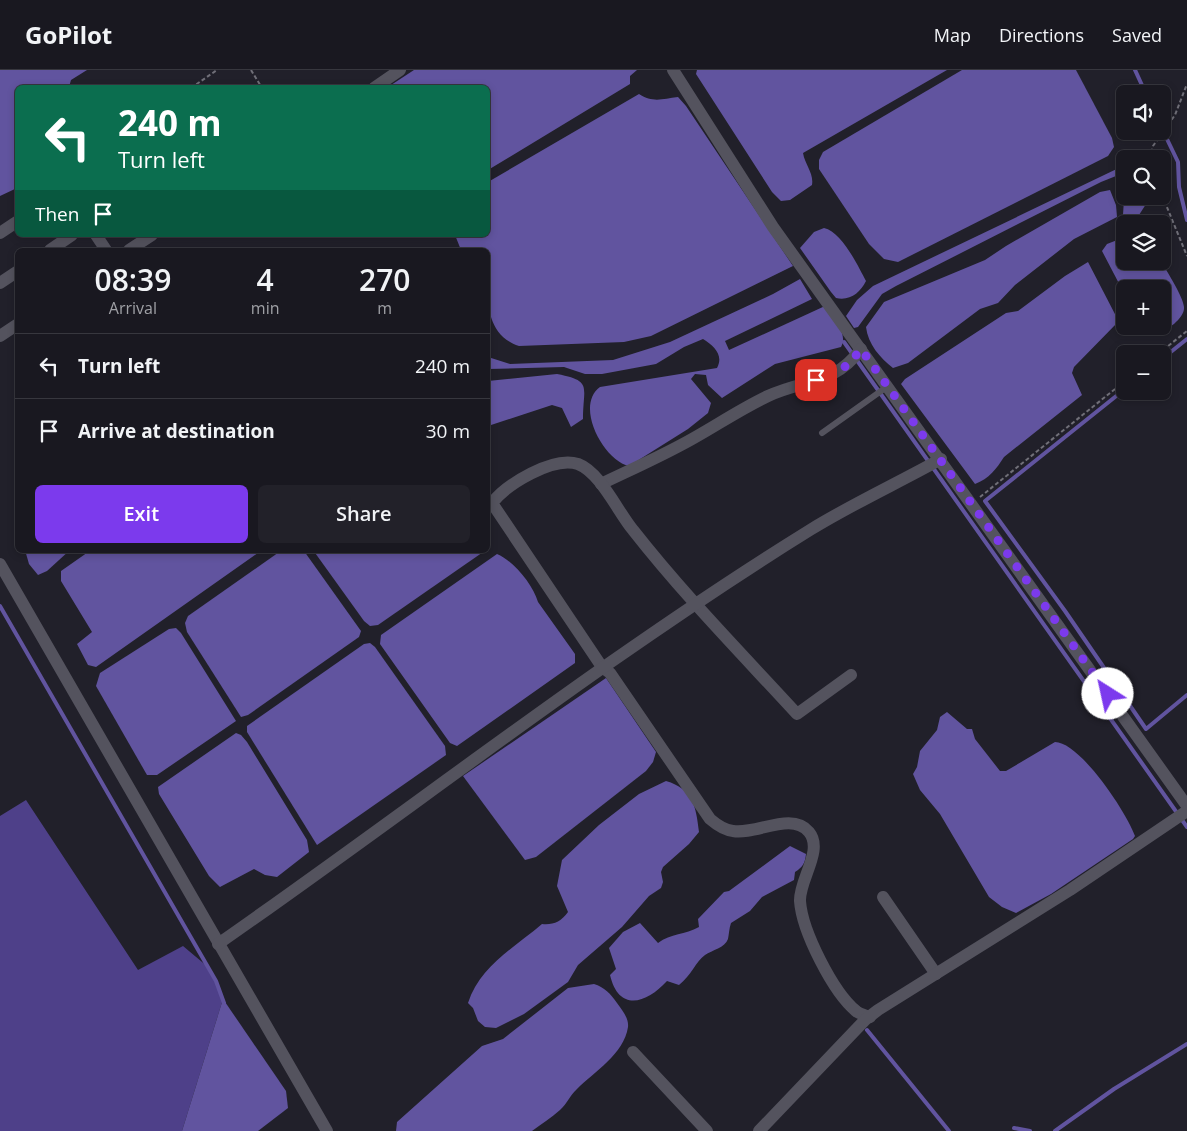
<!DOCTYPE html>
<meta charset="utf-8">
<style>
:root{--surface:#191820;--page:#222129;--text:#f1f3f6;--muted:#9fa0a5;--line:#37373e;--accent:#7c3aed}
body{margin:0;font-family:"Open Sans",sans-serif;background:var(--page);color:var(--text);height:100vh;display:flex;flex-direction:column;font-size:19px;white-space:nowrap}
*{box-sizing:border-box;margin:0}
p{font-size:16px;color:var(--muted)}
.icon{flex:none;width:28px;height:28px;fill:none;stroke:currentColor;stroke-width:2;stroke-linecap:round;stroke-linejoin:round}
.map{position:relative;flex:1;overflow:hidden}
.panel{position:absolute;left:15px;top:178px;width:475px;height:305px;display:flex;flex-direction:column;background:var(--surface);border-radius:8px;box-shadow:0 2px 8px #0003,0 0 0 1px var(--line)}
.panel>*{flex:none}
.hud{position:absolute;left:15px;top:15px;width:475px;height:152px;border-radius:8px;box-shadow:0 2px 8px #0003,0 0 0 1px var(--line);background:#0b6e4f;color:#fff;overflow:hidden}
.controls{position:absolute;left:1116px;top:15px;display:grid;gap:10px}
.controls a{display:grid;place-items:center;width:55px;height:55px;border-radius:8px;background:var(--surface);box-shadow:0 2px 8px #0003,0 0 0 1px var(--line);font-size:25px}
.pin{position:absolute;display:grid;place-items:center;width:42px;height:42px;color:#fff;margin:-21px;border-radius:10px;box-shadow:0 2px 8px #0006}
.me{position:absolute;width:55px;margin:-28px;rotate:325deg;stroke-linejoin:round;filter:drop-shadow(0 0 4px #0008)}
.turn{display:flex;align-items:center;gap:18px;height:105px;padding:0 20px;font-size:22px}
.turn .icon{width:65px;height:65px;stroke-width:2.5}
.turn b{display:block;font-size:35px;line-height:42px}
.then{display:flex;align-items:center;height:48px;padding:0 20px;background:#0003;gap:10px;font-size:19px}
.eta{display:flex;justify-content:space-evenly;align-items:center;height:85px;text-align:center}
.eta b{font-size:30px;font-weight:600;line-height:35px}
.primary-button{display:flex;gap:10px;margin-top:auto;padding:10px 20px}
.primary-button a{flex:1;height:58px;border-radius:8px;background:var(--accent);color:#fff;font-size:20px;font-weight:600;line-height:58px;text-align:center}
.primary-button a+a{background:var(--page);color:var(--text)}
ul{padding:0;list-style:none}
li{display:flex;align-items:center;gap:15px;height:65px;padding:0 20px;border-top:1px solid var(--line)}
li div{flex:1}
li b{display:block;font-size:19px}
li em{font-style:normal}
header{display:flex;align-items:center;gap:30px;box-sizing:border-box;height:70px;padding:0 25px;background:var(--surface);border-bottom:1px solid var(--line)}
header strong{font-size:24px}
nav{display:flex;gap:28px;margin-inline-start:auto;font-size:18px}
.map>svg:first-child{display:block}
.forest{fill:#4e4089}
.water{fill:#61549f}
.lines{fill:none;stroke-linecap:round;stroke-linejoin:round}
.stream{stroke:#61549f;stroke-width:4}
.path{stroke:#706f78;stroke-width:2;stroke-dasharray:4 2.5;stroke-linecap:butt}
.lane{stroke:#54535e;stroke-width:6}
.street{stroke:#54535e;stroke-width:12}
.route{stroke:#7c3aed;stroke-width:9;stroke-dasharray:0 16.2}
</style>
<header>
<strong>GoPilot</strong>
<nav><a>Map</a><a>Directions</a><a>Saved</a></nav>
</header>
<div class="map">
<svg width="1187" height="1061" viewBox="0 0 1187 1061">
<rect width="100%" height="100%" fill="#21202a"/>
<polygon class="forest" points="26,730 138,900 183,876 208,897 223,929 182,1061 0,1061 0,746"/>
<g class="water">
<polygon points="0,0 87,0 71,10 69,17 18,18 17,118 0,126"/>
<polygon points="414,0 637,0 630,6 630,14 488,100 488,18 388,17"/>
<path d="M697,0H947L803,83C805,95 814,103 812,115L790,130L781,131L772,122L696,4Z"/>
<polygon points="962,0 1076,0 1112,68 1114,77 1108,86 898,192 884,189 869,174 819,99 819,90 823,82"/>
<path d="M639,24C653,33 662,29 678,27L686,36L793,196L651,266L624,272L519,276C479,263 488,213 488,180H461L455,165H488V112Z"/>
<polygon points="1125,95 1125,107 1121,104 1101,112 896,216 882,224 858,257 854,258 846,246 857,230 873,216"/>
<polygon points="1125,113 1125,126 1147,126 1148,131 1139,145 1130,147 1123,145"/>
<path d="M1110,120L1116,135L1117,147L1074,169L1015,215L998,233L980,239L908,293L893,298C880,288 868,274 866,257L884,232L985,190L1006,176L1100,122Z"/>
<path d="M824,158C842,162 858,196 866,211C860,223 850,231 836,228L831,222L800,178L814,162Z"/>
<path d="M1125,167V191H1161C1167,202 1183,226 1184,237C1185,248 1167,260 1158,264L1144,256H1162V219H1125V225L1102,181L1107,174Z"/>
<path d="M1088,192L1117,248V253L1074,297L1072,303L1082,325L1004,387C997,398 989,409 975,414L901,314L905,309L1006,243L1018,241L1065,206Z"/>
<path d="M800,209L812,229L725,271L729,280L825,236C832,248 849,263 841,277L775,294L722,328L708,315L706,305L695,304L691,309L711,333L708,343L688,359L629,396C604,391 574,336 600,317L717,298C724,285 714,276 703,269L684,277L656,294L602,304H585L564,297L488,299V287L510,294L613,290L670,272L773,224Z"/>
<path d="M557,304C593,311 583,316 583,349L571,357L562,338L552,335L488,356V311Z"/>
<polygon points="25,480 70,480 47,501 38,505 29,494"/>
<polygon points="91,480 262,480 96,597 88,595 77,574 92,562 61,511 61,501"/>
<polygon points="282,480 304,481 361,561 359,567 248,645 241,647 187,562 185,553 188,546"/>
<polygon points="313,480 486,480 378,555 370,556 364,551"/>
<path d="M497,484C514,491 533,515 538,532L575,584V593L457,676L450,673L380,574L381,565Z"/>
<polygon points="176,558 181,563 236,651 157,705 147,705 96,616 100,603 169,559"/>
<polygon points="370,573 375,577 445,676 446,685 317,775 247,662 247,656 364,574"/>
<polygon points="606,608 656,682 653,692 646,701 536,787 525,790 463,706"/>
<path d="M947,642L967,659H972L975,669L1000,701H1006L1055,672C1080,672 1127,743 1135,766L1133,769L1051,824L1016,843L1002,837L989,827L940,744L920,720L913,704L917,697L920,681L937,660L940,647Z"/>
<polygon points="236,663 241,665 247,672 307,770 309,782 277,807 265,805 254,799 220,817 209,806 159,724 158,717"/>
<path d="M666,711C693,719 696,736 699,762L689,774L663,797L661,802L663,812L661,818L649,826L622,857L578,895L568,912L524,944L496,958L485,957L478,951L473,938L468,933C480,896 514,878 542,854C553,855 561,852 568,842L557,816L562,790L599,755L639,724Z"/>
<path d="M790,776L806,784C805,793 803,797 795,802L794,810L762,827L750,841L731,853C729,859 729,864 728,869C725,878 712,880 705,885C696,891 691,906 679,915L667,911C647,933 619,943 610,905L616,899L609,878L623,862L640,853L658,873C671,863 685,865 699,857L698,849L724,822L729,821Z"/>
<path d="M594,914C604,917 611,924 617,933C622,940 629,948 628,957C624,984 594,1002 577,1019C570,1025 567,1034 560,1040C551,1048 541,1054 532,1061H396L397,1052L482,976L503,969L568,918Z"/>
<polygon points="223,929 286,1021 288,1038 258,1061 182,1061"/>
</g>
<g class="lines">
<g class="stream">
<polyline points="1135,0 1146,24"/>
<polyline points="1166,67 1178,92 1179,117 1187,150"/>
<polyline points="844,272 1187,757"/>
<polyline points="1162,289 1187,269"/>
<polyline points="1125,319 985,431 1065,541 1146,659 1187,625"/>
<polyline points="0,536 216,911 224,933"/>
<polyline points="867,960 949,1061"/>
<polyline points="1014,1058 1030,1061"/>
<polyline points="1055,1061 1114,1019 1187,974"/>
</g>
<g class="path">
<polyline points="251,0 262,18"/>
<polyline points="191,18 217,0"/>
<polyline points="1150,89 1153,76 1175,45 1187,14"/>
<polyline points="1162,125 1187,186"/>
<polyline points="1158,284 1187,261"/>
<polyline points="980,427 1125,311"/>
</g>
<polyline class="lane" points="822,363 888,316"/>
<g class="street">
<polyline points="673,0 773,157 1187,736"/>
<polyline points="374,18 400,0"/>
<polyline points="0,163 18,151"/>
<polyline points="96,165 106,180"/>
<polyline points="50,180 72,165"/>
<polyline points="129,180 152,165"/>
<polyline points="0,213 18,201"/>
<polyline points="0,266 18,254"/>
<path d="M601,414C628,401 655,389 681,375C710,360 738,340 768,326C807,308 833,316 861,279"/>
<polyline points="0,494 327,1061"/>
<path d="M851,605L797,644C741,583 684,525 633,460C618,442 600,402 578,394C553,386 507,414 492,433L602,597L610,603L710,749C717,755 724,760 733,761C756,765 792,741 809,762C824,780 799,810 800,831C802,861 833,922 856,941C859,944 865,945 870,947"/>
<polyline points="883,827 936,904"/>
<path d="M218,874C416,736 605,587 810,460C852,434 898,413 941,389"/>
<polyline points="633,982 707,1061"/>
<polyline points="759,1061 865,950 878,940 1070,820 1187,741"/>
</g>
</g>
<g class="lines">
<path class="route" d="M816,310C837,306 848,296 861,279L1108,624"/>
</g>
</svg>
<div class="controls">
<a><svg class="icon" aria-label="sound" viewBox="0 0 24 24"><path d="M4 9h4l5-4v14l-5-4H4zM17 9q2 3 0 6"/></svg></a>
<a><svg class="icon" aria-label="search" viewBox="0 0 24 24"><circle cx="10" cy="10" r="6"/><path d="M15 15l6 6"/></svg></a>
<a><svg class="icon" aria-label="layers" viewBox="0 0 24 24"><path d="M12 4l9 5-9 5-9-5zM3 14l9 5 9-5"/></svg></a>
<a>+</a>
<a>−</a>
</div>
<div class="pin" style="left:816px;top:310px;background:#d93025"><svg class="icon" aria-label="arrive" viewBox="0 0 24 24"><path d="M6 21V4h12l-3 4 3 4H6"/></svg></div>
<svg class="me" style="left:1108px;top:624px" viewBox="-20 -20 40 40"><circle r="19" fill="#fff"/><path d="M0-13L10 11 0 6-10 11z" fill="#7c3aed"/></svg>
<div class="hud">
<div class="turn"><svg class="icon" aria-label="left" viewBox="0 0 24 24"><path d="M17 20v-9H6M10 6l-5 5 5 5"/></svg><div><b>240 m</b>Turn left</div></div>
<div class="then">Then<svg class="icon" aria-label="arrive" viewBox="0 0 24 24"><path d="M6 21V4h12l-3 4 3 4H6"/></svg></div>
</div>
<section class="panel">
<div class="eta">
<div><b>08:39</b><p>Arrival</p></div>
<div><b>4</b><p>min</p></div>
<div><b>270</b><p>m</p></div>
</div>
<ul>
<li><svg class="icon" aria-label="left" viewBox="0 0 24 24"><path d="M17 20v-9H6M10 6l-5 5 5 5"/></svg><div><b>Turn left</b></div><em>240 m</em></li>
<li><svg class="icon" aria-label="arrive" viewBox="0 0 24 24"><path d="M6 21V4h12l-3 4 3 4H6"/></svg><div><b>Arrive at destination</b></div><em>30 m</em></li>
</ul>
<div class="primary-button"><a>Exit</a><a>Share</a></div>
</section>
</div>
